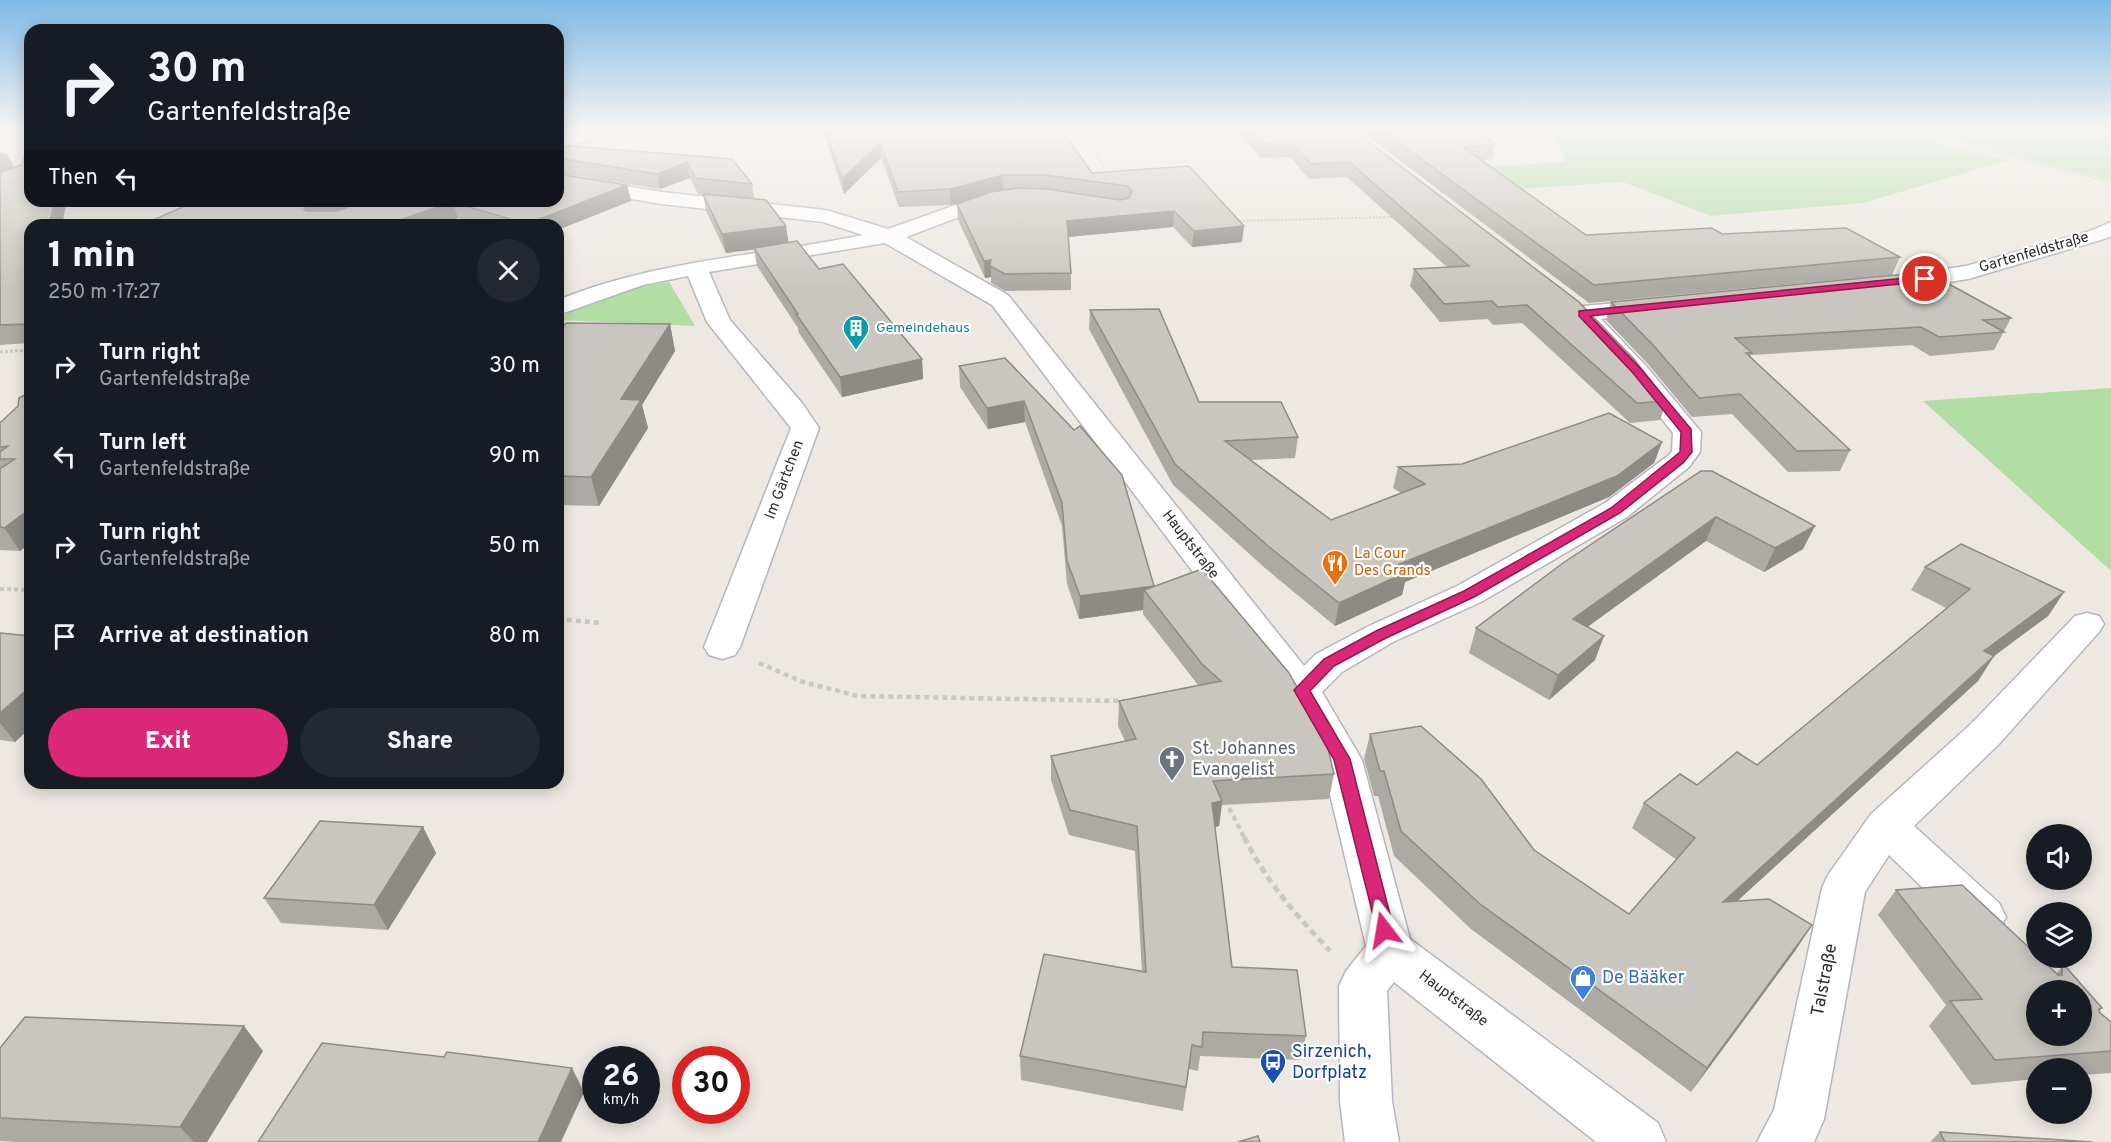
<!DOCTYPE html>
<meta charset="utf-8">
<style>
:root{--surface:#171b24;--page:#242831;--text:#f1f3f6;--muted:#9ea1a6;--accent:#db2777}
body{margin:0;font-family:Overpass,sans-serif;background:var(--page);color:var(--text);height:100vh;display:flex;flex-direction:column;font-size:22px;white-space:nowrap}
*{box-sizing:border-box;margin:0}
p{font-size:20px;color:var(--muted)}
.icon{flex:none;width:33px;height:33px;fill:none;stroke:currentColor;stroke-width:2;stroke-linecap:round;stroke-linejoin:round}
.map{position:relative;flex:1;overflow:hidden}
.drawer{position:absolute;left:24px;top:219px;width:540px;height:570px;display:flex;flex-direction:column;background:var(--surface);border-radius:18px;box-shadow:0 3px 15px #0003}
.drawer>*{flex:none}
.guide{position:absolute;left:24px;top:24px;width:540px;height:183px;border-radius:18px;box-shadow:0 3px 15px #0003;background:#171b24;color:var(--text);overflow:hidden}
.controls{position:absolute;left:2026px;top:824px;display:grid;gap:12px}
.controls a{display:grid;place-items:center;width:66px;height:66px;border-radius:50%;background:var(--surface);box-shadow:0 3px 15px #0003;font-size:30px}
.speed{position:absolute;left:582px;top:1046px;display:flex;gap:12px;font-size:30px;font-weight:700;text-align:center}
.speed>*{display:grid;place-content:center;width:78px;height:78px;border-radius:50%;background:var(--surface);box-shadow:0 3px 15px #0003;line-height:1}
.speed small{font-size:15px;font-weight:400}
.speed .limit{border:9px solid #d22;background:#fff;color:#111}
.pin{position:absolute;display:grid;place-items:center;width:51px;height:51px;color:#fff;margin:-26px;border:3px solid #fff;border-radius:50%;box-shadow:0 2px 6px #0007}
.me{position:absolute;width:66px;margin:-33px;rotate:346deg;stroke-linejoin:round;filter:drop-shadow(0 0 4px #0008)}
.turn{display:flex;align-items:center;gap:21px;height:126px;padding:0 24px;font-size:27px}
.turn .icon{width:78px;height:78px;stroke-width:2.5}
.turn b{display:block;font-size:42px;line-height:51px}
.then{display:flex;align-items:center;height:57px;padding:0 24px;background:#0003;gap:12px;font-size:22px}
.round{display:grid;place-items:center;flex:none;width:63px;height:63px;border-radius:32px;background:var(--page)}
.summary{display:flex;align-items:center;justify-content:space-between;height:102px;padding:0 24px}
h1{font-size:36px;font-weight:800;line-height:45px}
.action{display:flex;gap:12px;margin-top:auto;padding:12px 24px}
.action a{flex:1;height:69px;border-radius:36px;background:var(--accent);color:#fff;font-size:24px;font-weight:800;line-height:69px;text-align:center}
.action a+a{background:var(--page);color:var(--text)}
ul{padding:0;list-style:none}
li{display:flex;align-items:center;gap:18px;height:90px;padding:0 24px}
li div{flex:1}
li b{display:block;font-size:22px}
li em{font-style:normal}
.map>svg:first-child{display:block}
.green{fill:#b2dda3}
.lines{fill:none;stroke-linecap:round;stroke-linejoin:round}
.street-casing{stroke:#b4b5bf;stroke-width:3}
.path-far4{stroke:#c8c8c8;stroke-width:2;stroke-dasharray:2 1.5;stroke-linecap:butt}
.path-far3{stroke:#c8c8c8;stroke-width:3;stroke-dasharray:3 2;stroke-linecap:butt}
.path-far2{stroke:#c8c8c8;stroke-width:4;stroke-dasharray:4 3;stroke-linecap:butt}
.path-far1{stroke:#c8c8c8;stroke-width:4.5;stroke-dasharray:5 4;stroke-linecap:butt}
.path{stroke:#c8c8c8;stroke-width:5;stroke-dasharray:7 4.5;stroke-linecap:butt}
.street{fill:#fff;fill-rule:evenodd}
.wall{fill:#adaaa4}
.shaded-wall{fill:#8d8b86}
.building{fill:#c9c6bf;stroke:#8d8b86;stroke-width:1.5;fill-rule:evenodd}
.route{fill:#db2777;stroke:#8e194d;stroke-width:1.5}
.labels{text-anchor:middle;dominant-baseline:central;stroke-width:4.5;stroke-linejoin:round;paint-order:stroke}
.far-culture-label{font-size:14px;fill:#0d838f;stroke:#fff;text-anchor:start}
.street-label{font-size:15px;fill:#2d2d2d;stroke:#fff}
.food-label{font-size:15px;fill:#c56008;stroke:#fff;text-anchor:start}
.near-worship-label{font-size:18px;fill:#5b616d;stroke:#fff;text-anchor:start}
.near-shop-label{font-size:18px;fill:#366cbe;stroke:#fff;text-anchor:start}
.near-street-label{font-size:18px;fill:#2d2d2d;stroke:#fff}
.near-transit-label{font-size:18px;fill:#164399;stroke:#fff;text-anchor:start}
</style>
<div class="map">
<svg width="2111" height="1142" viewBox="0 0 2111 1142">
<rect width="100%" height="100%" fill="#ede8e1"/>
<g class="green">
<polygon points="1512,129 1880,129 2008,160 1863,203 1711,216 1623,182 1443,194 1415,171 1566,162 1552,132 1518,132"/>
<polygon points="1901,129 2111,129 2111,180 1925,135"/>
<path d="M669,282L695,326L558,320C589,296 632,288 669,282Z"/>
<polygon points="2111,388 2111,571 1923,401"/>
</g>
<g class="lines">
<g class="street-casing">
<g id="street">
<polygon points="590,129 617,129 615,133 558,149 558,138"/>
<path d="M558,175L662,192L826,210L888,229L964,202L999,193L1006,195L1009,199L1006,203L978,210L906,237L1008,295L1304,666L1316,654L1369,626L1457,586L1605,503L1669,455L1672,451L1673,433L1628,376L1571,313L1575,308L1583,306L1653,300L1661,302L1665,307L1661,312L1601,319L1646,366L1701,432L1700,452L1689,467L1627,517L1481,602L1393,642L1342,672L1322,692L1362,760L1410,939L1658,1123L1666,1142H1596L1394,982L1387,991L1392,1101L1399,1142H1345L1340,1101L1339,986L1346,971L1366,946L1322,760L1287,697L992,305L885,243L709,272L730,320L802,403L819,428L740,647L735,655L722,659L709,655L704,647L791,428L707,322L688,276L643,285L558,315V300C656,260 760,256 863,235L823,222L662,204L558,187Z"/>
<polygon points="2111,222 2111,236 2104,239 1968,279 1893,291 1885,289 1882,284 1885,279 1893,277 1966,266 2090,231"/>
<polygon points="2087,613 2099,616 2104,624 2099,632 1999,744 1914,826 1999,903 2006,917 1999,931 1983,936 1967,931 1889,855 1865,892 1824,1119 1814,1142 1757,1142 1774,1110 1822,888 1828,875 1871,814 1971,724 2075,616"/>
</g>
</g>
<g class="path-far4">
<polyline points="1077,129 1109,174"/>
<polyline points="1890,129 2111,182"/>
<polyline points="1236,221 1393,217"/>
</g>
<polyline class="path-far3" points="0,352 30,350"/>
<polyline class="path-far2" points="0,589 30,590"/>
<g class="path-far1">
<polyline points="558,619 602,623"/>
<polyline points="759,663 803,682 858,696 1124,701"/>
<polyline points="1225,800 1245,839"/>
</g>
<path class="path" d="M1244,837C1267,882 1295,914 1330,951"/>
<use href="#street" class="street"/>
</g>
<g class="wall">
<polygon points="822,129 1061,129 1092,173 1189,166 1242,242 1192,247 1173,227 1068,237 1071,273 1071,290 1005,291 991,283 991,277 985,278 958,220 957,204 978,197 951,205 899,207 881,158 844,194"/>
<polygon points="1234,129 1352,129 1667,401 1660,420 1630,423 1522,323 1493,325 1488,319 1440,322 1410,286 1414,269 1447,267 1347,177 1309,179 1290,157 1261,158"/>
<polygon points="1358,129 1476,129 1495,144 1492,159 1482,160 1586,235 1722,234 1900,257 1892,275 1589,303"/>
<polygon points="558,145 732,159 752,184 754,199 788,243 922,359 923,379 842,397 799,333 798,328 757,266 754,249 726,253 706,211 703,194 698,194 690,178 660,189 558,173"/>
<polygon points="0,153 14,167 22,165 30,201 116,201 116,202 66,205 62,225 30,225 30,343 0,345"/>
<polygon points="627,185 631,201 558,225 481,225 458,218 438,225 142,225 186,206 169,201 558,201"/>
<polygon points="1611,302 2011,318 1994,350 1930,356 1912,345 1751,355 1750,357 1850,450 1840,471 1788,472 1732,414 1692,417 1648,364 1606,320"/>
<polygon points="1090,310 1199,402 1298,437 1295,458 1251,460 1331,520 1401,493 1393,488 1398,467 1462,464 1662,442 1654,463 1609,497 1405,582 1402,595 1335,626 1265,568 1173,485 1089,329"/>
<polygon points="670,324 675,351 642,405 648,428 599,506 558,505 558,332"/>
<polygon points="1005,358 1154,586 1334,774 1329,799 1222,805 1219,826 1215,827 1232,967 1306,1036 1300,1060 1200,1056 1198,1071 1189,1069 1183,1111 1021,1080 1020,1056 1142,972 1135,851 1069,835 1051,780 1051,756 1125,741 1118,726 1119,701 1198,685 1143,614 1143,610 1079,619 1067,584 1062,526 1025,422 988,429 960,387 959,366"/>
<polygon points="30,392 30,543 20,551 0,550 0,423 18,406"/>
<polygon points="1701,471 1803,549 1764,572 1706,541 1587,627 1595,660 1549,700 1469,653 1476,628"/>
<polygon points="1925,567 2064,592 2048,616 1994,656 1978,681 1737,901 1812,925 1795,951 1691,1092 1471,929 1394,856 1378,796 1374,796 1364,759 1370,734 1534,850 1629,914 1677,860 1632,828 1644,803 1757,765 1946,608 1911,590"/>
<polygon points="0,633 30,636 30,728 15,742 0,740"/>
<polygon points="423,827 436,853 388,930 281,923 264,898"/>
<polygon points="1896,890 2057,973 2062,967 2102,1008 2099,1012 2111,1022 2111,1073 2082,1075 2082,1068 2037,1068 2037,1079 1972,1085 1929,1026 1946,1005 1878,915"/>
<polygon points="0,1048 263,1051 207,1142 17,1142 0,1141"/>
<polygon points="1940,1132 2092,1142 1930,1142"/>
</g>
<g class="shaded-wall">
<polygon points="880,143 881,158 844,194 842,179"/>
<polygon points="7,154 15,169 0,175 0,156"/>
<polygon points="687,162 690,178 660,189 657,174"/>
<polygon points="1003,175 1003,190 951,205 950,189"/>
<polygon points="627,185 631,201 558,230 558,225 527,225 527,224"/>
<polygon points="55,201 64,201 66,205 62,225 49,225"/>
<polygon points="313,201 366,201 315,219 304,209 309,203"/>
<polygon points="452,202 458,218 438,225 385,225"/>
<polygon points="1174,211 1173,227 1067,237 1067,221"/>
<polygon points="786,226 789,245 726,253 722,234"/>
<polygon points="1244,226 1242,242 1192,247 1194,231"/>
<polygon points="991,260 991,277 985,278 984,261"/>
<polygon points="30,319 30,334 24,324"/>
<polygon points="670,324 675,351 642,405 648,428 599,506 591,477 621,399"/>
<polygon points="922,359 923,379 842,397 840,377"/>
<polygon points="1024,401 1025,422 988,429 987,408"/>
<polygon points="1662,442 1654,463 1609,497 1405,582 1402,595 1335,626 1339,603 1397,565"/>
<polygon points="30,509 30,543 20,551 4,528"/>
<polygon points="1716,517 1706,541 1564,644 1573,619"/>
<polygon points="1815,526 1803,549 1764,572 1775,548"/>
<polygon points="1154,586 1153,601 1144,590 1143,610 1079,619 1080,596"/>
<polygon points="2064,592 2048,616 1994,656 1978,681 1709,927 1723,902 1984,651"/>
<polygon points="1604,636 1595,660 1549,700 1558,675"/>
<polygon points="30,687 30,728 15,742 0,723 0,713"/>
<polygon points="1222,801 1219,826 1209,828 1212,803"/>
<polygon points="423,827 436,853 388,930 374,905"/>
<polygon points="1812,925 1795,951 1691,1092 1707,1068"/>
<polygon points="244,1026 263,1051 207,1142 194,1142 180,1127"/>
<polygon points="572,1068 584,1092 561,1142 538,1142"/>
</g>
<g class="building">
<polygon points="825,129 1061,129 1092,173 1189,166 1244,226 1194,231 1174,211 1067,221 1071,273 1005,274 990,266 991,260 984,261 957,204 991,192 1018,188 1047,189 1120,200 1129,198 1132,191 1128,186 1045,175 1003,175 950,189 898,192 880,143 842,179"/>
<polygon points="1249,129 1352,129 1579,302 1633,358 1667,401 1637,403 1527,305 1498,307 1492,301 1444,304 1414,269 1469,266 1349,162 1311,164 1291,142 1263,143"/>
<polygon points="1380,129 1476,129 1495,144 1463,147 1586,235 1712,228 1722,234 1846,228 1900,257 1594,285"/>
<polygon points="558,145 732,159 752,184 695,178 687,162 657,174 558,158"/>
<polygon points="0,153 7,154 0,156"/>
<polygon points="24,157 30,158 30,201 55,201 49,225 30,225 30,319 24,324 0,325 0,173 22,165"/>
<polygon points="558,174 627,185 527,224 452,202 385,225 142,225 196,201 313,201 309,203 304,209 306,211 337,211 365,201 558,201"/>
<polygon points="703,194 766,200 786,226 722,234"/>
<polygon points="797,241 819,269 843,264 922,359 840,377 796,314 798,314 754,248"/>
<polygon points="1927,272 2011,318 1983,320 2004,332 1939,337 1921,327 1735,338 1752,353 1746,353 1850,450 1797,451 1740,394 1699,398 1654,346 1611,302"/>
<polygon points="1159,309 1199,402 1281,402 1298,437 1225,441 1331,520 1425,484 1398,467 1462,464 1609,413 1662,442 1617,476 1397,565 1407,572 1339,603 1268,546 1175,464 1090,310"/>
<polygon points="566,323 670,324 621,399 641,400 591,477 558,476 558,332"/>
<polygon points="1005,358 1074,430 1080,426 1122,475 1154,586 1080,596 1067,561 1062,503 1024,401 987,408 959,366"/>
<polygon points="30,392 30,509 4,528 0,527 0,469 15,459 0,459 0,452 8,446 0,447 0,423 18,406 19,398"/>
<polygon points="1701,471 1712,471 1815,526 1775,548 1716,517 1573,619 1604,636 1558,675 1476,628 1563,563"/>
<polygon points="1961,544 2064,592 1984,651 1994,656 1723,902 1769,899 1812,925 1707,1068 1480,904 1401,831 1384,771 1380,771 1370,734 1421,726 1481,779 1534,850 1629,914 1695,838 1644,803 1680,774 1697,785 1737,752 1757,765 1970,589 1925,567"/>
<polygon points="1202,569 1289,673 1325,736 1334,774 1213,781 1222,801 1212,803 1232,967 1297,970 1306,1036 1203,1032 1202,1047 1192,1045 1186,1087 1020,1056 1044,954 1146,972 1137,826 1070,810 1051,756 1136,739 1119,701 1221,681 1202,664 1144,590"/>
<polygon points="0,633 30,636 30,687 0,713"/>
<polygon points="320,821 423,827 374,905 264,898"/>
<path d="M1962,885L2037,955V957H2039L2058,975H2062V967H2066L2102,1008L2099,1009V1012L2111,1022V1051L1995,1060L1950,1001L1982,999L1896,890ZM2037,990H2082V1035H2037Z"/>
<polygon points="25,1017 244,1026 180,1127 0,1118 0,1048"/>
<polygon points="322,1043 444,1057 447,1052 572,1068 538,1142 258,1142"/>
<polygon points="1940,1132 2092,1142 1945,1142"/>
<polygon points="1258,1136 1260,1142 1238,1142"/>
</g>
<linearGradient id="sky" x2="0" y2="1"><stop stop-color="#7eb9e6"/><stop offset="0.45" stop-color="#f7f5f2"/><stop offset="1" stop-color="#f7f5f2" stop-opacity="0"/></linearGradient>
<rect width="2111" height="289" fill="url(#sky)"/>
<polygon class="route" points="1925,276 1928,277 1928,281 1590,316 1640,368 1691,429 1692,452 1683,463 1620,513 1474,597 1386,638 1334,666 1310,691 1350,759 1394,930 1391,935 1384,938 1378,935 1334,760 1294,690 1324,659 1376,631 1464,591 1611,508 1680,452 1681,432 1633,373 1579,316 1579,311"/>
<defs>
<g id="building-pin" transform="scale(1.35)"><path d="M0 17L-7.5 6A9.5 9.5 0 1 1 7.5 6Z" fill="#0f9aa8" stroke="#fff"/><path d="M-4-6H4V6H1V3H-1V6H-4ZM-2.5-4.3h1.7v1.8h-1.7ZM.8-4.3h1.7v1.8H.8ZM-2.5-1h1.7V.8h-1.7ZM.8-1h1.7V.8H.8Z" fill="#fff"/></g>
<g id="restaurant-pin" transform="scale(1.35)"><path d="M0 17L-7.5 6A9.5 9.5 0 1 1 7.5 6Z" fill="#e8710a" stroke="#fff"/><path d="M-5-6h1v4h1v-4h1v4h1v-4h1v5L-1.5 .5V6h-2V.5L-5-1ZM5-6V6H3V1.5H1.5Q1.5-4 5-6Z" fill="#fff"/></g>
<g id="church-pin" transform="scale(1.35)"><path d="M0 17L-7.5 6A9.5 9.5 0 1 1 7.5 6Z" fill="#6b7280" stroke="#fff"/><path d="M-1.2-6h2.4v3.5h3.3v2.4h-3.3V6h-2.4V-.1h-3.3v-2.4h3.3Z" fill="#fff"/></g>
<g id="shop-pin" transform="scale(1.35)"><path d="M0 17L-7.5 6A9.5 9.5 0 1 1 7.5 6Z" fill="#3f7fe0" stroke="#fff"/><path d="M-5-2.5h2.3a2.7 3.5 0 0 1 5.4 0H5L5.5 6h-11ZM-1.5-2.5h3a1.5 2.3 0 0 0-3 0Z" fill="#fff"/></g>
<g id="bus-pin" transform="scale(1.35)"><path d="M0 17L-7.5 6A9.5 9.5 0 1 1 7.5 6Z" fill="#1a4fb4" stroke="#fff"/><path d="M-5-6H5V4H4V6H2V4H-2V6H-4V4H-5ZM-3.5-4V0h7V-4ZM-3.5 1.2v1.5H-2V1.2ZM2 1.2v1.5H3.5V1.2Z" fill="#fff"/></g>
</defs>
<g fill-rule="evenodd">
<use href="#building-pin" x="856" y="328"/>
<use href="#restaurant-pin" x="1335" y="563"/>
<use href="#church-pin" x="1172" y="759"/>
<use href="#shop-pin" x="1583" y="978"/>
<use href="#bus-pin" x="1273" y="1062"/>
</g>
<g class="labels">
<g class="far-culture-label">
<text x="876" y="328">Gemeindehaus</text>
</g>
<g class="street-label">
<text transform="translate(2034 253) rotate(-16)">Gartenfeldstraße</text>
<text transform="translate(785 480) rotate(-69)">Im Gärtchen</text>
<text transform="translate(1190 545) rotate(52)">Hauptstraße</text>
<text transform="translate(1453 999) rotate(37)">Hauptstraße</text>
</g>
<g class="food-label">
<text x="1354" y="554">La Cour<tspan x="1354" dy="17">Des Grands</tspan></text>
</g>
<g class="near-worship-label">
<text x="1192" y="749">St. Johannes<tspan x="1192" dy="21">Evangelist</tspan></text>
</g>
<g class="near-shop-label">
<text x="1602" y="978">De Bääker</text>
</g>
<g class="near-street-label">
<text transform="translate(1825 980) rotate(-79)">Talstraße</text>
</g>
<g class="near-transit-label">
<text x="1292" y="1052">Sirzenich,<tspan x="1292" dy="21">Dorfplatz</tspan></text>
</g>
</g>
</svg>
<div class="controls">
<a><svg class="icon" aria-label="sound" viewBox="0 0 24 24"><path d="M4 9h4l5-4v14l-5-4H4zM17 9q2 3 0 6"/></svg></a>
<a><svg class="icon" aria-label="layers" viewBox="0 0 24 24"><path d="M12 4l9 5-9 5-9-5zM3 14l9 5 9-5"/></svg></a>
<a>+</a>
<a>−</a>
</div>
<div class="speed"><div>26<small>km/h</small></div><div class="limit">30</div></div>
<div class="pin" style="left:1925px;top:279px;background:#d93025"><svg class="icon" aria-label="arrive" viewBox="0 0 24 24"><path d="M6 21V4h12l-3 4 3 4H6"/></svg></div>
<svg class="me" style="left:1384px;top:930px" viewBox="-20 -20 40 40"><path d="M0-17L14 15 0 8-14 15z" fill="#db2777" stroke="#fff" stroke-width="4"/></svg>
<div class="guide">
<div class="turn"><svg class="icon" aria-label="right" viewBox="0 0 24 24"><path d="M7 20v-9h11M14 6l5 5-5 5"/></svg><div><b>30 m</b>Gartenfeldstraße</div></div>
<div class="then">Then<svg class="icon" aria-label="left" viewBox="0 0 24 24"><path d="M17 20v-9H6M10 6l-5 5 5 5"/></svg></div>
</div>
<section class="drawer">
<div class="summary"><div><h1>1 min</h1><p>250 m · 17:27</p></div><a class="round"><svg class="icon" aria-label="close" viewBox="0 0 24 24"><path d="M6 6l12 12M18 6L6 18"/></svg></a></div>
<ul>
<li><svg class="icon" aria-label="right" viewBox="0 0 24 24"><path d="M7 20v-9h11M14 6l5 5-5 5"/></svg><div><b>Turn right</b><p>Gartenfeldstraße</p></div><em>30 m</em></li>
<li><svg class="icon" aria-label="left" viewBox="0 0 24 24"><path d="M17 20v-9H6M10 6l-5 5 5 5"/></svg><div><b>Turn left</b><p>Gartenfeldstraße</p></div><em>90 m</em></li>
<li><svg class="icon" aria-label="right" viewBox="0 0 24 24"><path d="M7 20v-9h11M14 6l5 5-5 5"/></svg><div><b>Turn right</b><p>Gartenfeldstraße</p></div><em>50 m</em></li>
<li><svg class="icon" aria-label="arrive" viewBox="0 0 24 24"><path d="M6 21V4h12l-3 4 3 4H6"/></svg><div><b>Arrive at destination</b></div><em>80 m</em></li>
</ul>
<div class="action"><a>Exit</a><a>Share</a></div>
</section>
</div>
